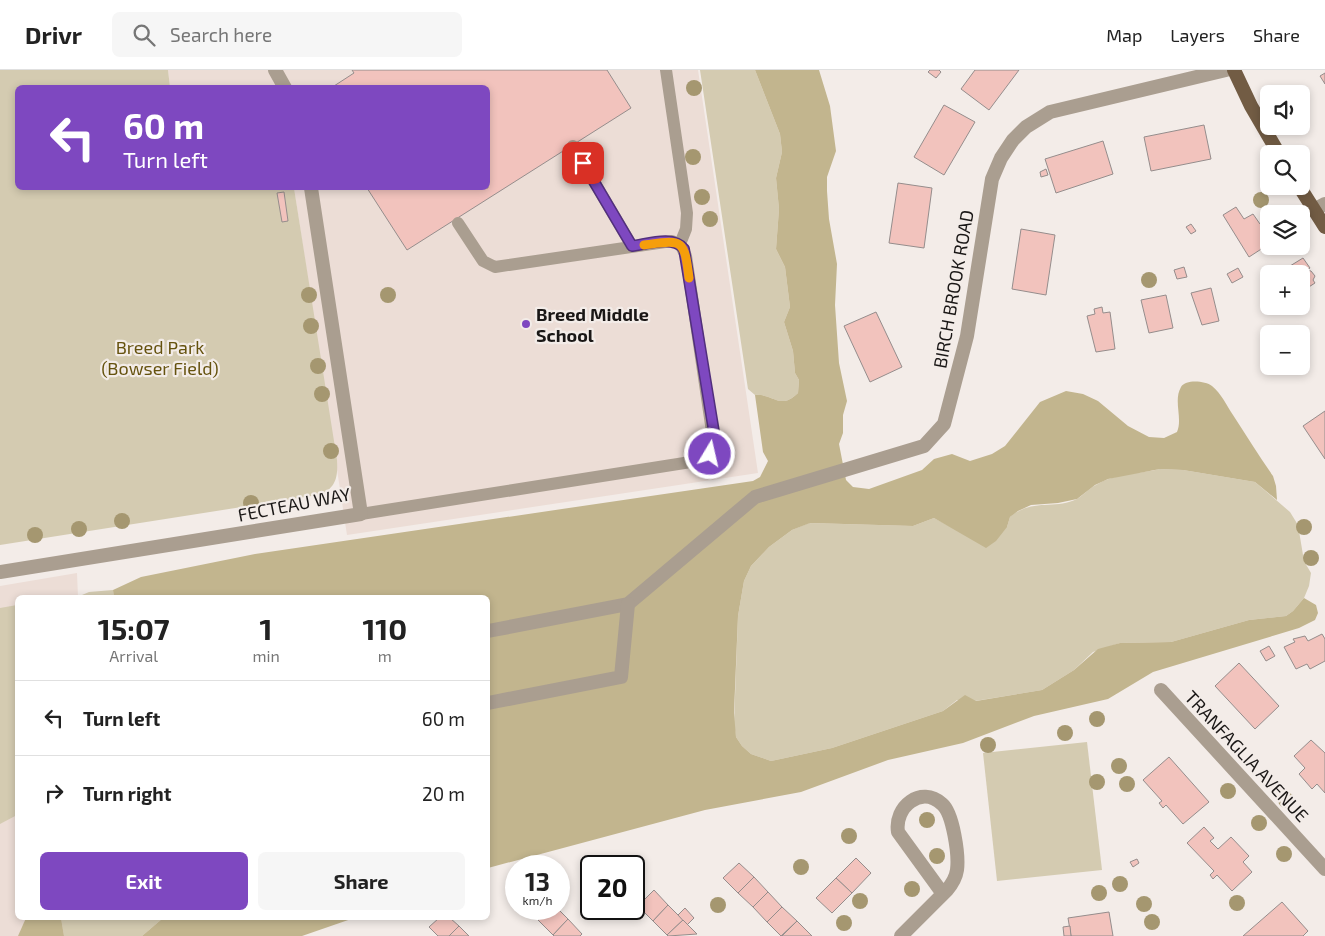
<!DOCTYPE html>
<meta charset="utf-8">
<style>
:root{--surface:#fff;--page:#f6f6f6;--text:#222;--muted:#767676;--line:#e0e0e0;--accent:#7e48c0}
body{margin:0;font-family:"Exo 2",sans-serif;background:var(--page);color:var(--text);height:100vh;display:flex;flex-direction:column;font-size:19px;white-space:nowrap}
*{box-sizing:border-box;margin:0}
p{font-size:16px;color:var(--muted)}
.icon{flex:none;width:28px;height:28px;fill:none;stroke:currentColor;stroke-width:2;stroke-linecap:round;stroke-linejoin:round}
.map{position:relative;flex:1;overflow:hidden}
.drawer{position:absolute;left:15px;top:525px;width:475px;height:325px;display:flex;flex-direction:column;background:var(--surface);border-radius:8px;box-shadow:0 2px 8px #0003}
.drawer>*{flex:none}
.top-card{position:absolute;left:15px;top:15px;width:475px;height:105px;border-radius:8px;box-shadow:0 2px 8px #0003;background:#7e48c0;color:#fff;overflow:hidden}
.controls{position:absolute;left:1260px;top:15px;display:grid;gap:10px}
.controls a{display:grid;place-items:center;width:50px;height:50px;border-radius:8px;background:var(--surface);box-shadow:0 2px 8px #0003;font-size:25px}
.speed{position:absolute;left:505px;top:785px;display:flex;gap:10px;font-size:25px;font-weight:700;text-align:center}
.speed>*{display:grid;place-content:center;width:65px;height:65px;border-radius:50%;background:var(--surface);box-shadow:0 2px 8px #0003;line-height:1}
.speed small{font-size:12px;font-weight:400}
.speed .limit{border:2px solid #111;border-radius:8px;background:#fff;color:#111}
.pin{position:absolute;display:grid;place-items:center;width:42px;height:42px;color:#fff;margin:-21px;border-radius:10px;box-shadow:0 2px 8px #0006}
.me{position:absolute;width:55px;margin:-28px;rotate:9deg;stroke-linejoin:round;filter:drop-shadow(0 0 4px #0008)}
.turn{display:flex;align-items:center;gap:18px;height:105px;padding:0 25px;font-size:22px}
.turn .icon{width:65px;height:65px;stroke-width:2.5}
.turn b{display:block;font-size:35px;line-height:42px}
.eta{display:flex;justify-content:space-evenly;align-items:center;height:85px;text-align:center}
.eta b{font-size:30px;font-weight:700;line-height:35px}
.primary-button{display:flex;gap:10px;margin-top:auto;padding:10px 25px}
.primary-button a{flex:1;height:58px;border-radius:8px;background:var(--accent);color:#fff;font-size:20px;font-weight:700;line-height:58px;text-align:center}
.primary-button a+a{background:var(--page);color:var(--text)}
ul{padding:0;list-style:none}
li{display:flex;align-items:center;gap:15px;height:75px;padding:0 25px;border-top:1px solid var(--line)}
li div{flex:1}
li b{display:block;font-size:19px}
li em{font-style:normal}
header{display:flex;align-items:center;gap:30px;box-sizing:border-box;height:70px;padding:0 25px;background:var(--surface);border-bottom:1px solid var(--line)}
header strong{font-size:24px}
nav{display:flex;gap:28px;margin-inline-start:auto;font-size:18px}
.search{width:350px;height:45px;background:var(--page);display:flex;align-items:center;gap:12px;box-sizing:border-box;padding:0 18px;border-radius:8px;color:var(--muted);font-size:19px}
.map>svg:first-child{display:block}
.built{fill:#ecddd6}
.green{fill:#d4cbb1}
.forest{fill:#c2b58e}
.building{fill:#f2c3bd;stroke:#958d8c}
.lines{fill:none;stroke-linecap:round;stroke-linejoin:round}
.service{stroke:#aa9e90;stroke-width:12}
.minor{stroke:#aa9e90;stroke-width:14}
.primary{stroke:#725c44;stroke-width:14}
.tree{fill:#a59770}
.route-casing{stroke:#522f7d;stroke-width:12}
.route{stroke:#7e48c0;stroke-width:9}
.slow{stroke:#f59e0b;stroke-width:9}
.poi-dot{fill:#7e48c0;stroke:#f3ece8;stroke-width:2}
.labels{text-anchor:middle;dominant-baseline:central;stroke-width:4.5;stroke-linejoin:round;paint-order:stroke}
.street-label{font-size:18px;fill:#1a1716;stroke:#f3ece8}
.poi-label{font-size:18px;font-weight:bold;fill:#1a1716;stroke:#f3ece8;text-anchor:start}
.park-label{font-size:18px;fill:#65520e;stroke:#f3ece8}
</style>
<header>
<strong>Drivr</strong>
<div class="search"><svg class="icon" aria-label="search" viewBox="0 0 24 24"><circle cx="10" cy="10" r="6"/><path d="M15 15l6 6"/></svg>Search here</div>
<nav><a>Map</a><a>Layers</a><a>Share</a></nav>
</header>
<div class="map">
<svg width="1325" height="866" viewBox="0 0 1325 866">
<rect width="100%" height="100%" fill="#f3ece8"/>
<g class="built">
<polygon points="168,0 698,0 758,403 347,465 294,118 488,118 488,18 170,17"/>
<polygon points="77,503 78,527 18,528 18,848 80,848 80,866 0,866 0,516"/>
</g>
<g class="green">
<path d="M0,0H168L170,17L18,18V118H294L337,390C338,407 336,419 318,425L0,475Z"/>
<path d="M700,0H755L780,64L782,82L776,108L779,139L776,179L785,197L790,237L784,252L793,281L795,303L799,310L798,323C780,341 773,323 755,325L748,319Z"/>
<path d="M1160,399L1183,400L1255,412L1290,442L1298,455L1304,491L1311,503L1309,516L1304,528L1293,541L1286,546L1249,550L1171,572L1120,573L1093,582L1074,600L1042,620L975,631L957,630L943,641L832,678L771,691L751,684L742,676L736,667L734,653L738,546L744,511L751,496L769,477L792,460L809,453L913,456L934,448L951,457H1007L1010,447C1032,428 1054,440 1077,429C1084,425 1089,418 1096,415C1115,403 1139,404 1160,399Z"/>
<polygon points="113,520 114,527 75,528 89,522"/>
<polygon points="17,535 17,745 0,754 0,538"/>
<polygon points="1087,672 1102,800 997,811 983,683"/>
<polygon points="61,848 163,848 142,866 64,866"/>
</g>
<g class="forest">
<path d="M755,0H819L830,36L836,81L827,107V121L829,149L837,194L835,235L839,293L847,331L843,345V363L839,374L846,410L853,417L869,419L922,400L934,389L952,384L970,391L992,384L1005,376L1040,332L1066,321L1083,324L1098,331L1128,356L1149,367L1164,368L1177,362C1183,348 1173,331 1181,317C1186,309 1205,311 1212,316C1221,323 1227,336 1233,345C1246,365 1259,386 1273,406L1276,416L1277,430L1255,412L1183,400L1160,399L1108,409L1095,415L1077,429L1058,433L1031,435L1018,441L1010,447L1007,457L996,471L986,478L934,448L913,456L810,453L792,460L769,477L751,496L744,511L738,546L734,643L736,667L742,676L751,684L771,691L832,678L943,641L965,625L976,631L1042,620L1074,600L1098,579L1120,573L1171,572L1249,550L1286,546L1293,541L1304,528L1316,535L1318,543L1315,550L1299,558L1153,602L1108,629L1034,646L963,673L888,690L801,722L705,740L488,798V528H114L113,520L141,507L255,484L753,411L760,407L768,391L763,382L755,325C773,323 780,341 798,323L799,310L795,303L793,281L784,252L790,237L785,197L776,179L779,139L776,108L782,82L780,64Z"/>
<polygon points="26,848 61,848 64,866 18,866"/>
<polygon points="163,848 354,848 302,866 142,866"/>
</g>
<g class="building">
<polygon points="352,0 607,0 631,38 407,180 367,118 488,118 488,18 335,18 334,16 354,3"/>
<polygon points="930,0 939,0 941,2 936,8 928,2"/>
<polygon points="975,0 1019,0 989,40 961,19"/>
<polygon points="1325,3 1325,14 1320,6"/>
<polygon points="944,35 975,52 944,105 914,87"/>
<polygon points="1204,55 1211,89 1151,101 1144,67"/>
<polygon points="1103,71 1113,104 1056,123 1045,89"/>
<polygon points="1046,99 1048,105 1041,107 1040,102"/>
<polygon points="898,113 932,118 924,178 889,173"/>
<polygon points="284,122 288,151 282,152 277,123"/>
<polygon points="1236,137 1244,149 1253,144 1260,154 1264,152 1269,160 1265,162 1269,167 1269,174 1249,187 1223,145"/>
<polygon points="1191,154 1196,161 1191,164 1186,157"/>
<polygon points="1021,159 1055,165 1046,225 1012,219"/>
<polygon points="1303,188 1310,198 1307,200 1311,201 1315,206 1313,210 1315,213 1301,222 1301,204 1277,204"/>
<polygon points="1184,197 1187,207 1177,209 1174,200"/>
<polygon points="1238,198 1243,207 1232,213 1227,204"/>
<polygon points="1211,218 1219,251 1202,255 1191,223"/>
<polygon points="1166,225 1173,258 1149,263 1141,230"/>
<polygon points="1102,237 1103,243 1110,242 1115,279 1096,282 1087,246 1095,244 1094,239"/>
<polygon points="876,242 902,297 870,312 844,256"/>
<polygon points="1325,341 1325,389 1303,356"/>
<polygon points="1322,564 1325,569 1325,591 1310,599 1307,594 1296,599 1284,577 1295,572 1293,569 1305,566 1308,571"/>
<polygon points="1269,576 1275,586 1266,591 1260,581"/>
<polygon points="1239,593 1279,636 1255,659 1215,616"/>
<polygon points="1311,670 1325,683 1325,723 1317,714 1312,719 1299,704 1305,698 1294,686"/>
<polygon points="1169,687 1209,732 1183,754 1166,735 1163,738 1159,733 1162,731 1143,710"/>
<polygon points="1204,757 1214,768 1210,771 1218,779 1231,767 1249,786 1243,792 1252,802 1232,821 1217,805 1213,809 1210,805 1214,801 1187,773"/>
<polygon points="856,788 871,803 852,823 836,808"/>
<polygon points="1137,789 1139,793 1133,797 1130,792"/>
<polygon points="739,793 754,807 738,823 723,808"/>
<polygon points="754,807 768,822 753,837 738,823"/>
<polygon points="836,808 852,823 832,843 816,828"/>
<polygon points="654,820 668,835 653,851 638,836"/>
<polygon points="768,822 782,837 767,852 753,837"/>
<polygon points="1282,832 1308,861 1303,866 1243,866"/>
<polygon points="668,835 683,850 667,865 653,851"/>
<polygon points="782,837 797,851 781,866 767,852"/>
<polygon points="685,838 694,848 687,855 678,845"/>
<polygon points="527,839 549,839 538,850"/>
<polygon points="549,839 558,839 568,849 553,865 538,850"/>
<polygon points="1109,842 1113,866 1071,866 1068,848"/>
<polygon points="439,848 450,848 459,856 449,866 438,866 429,857"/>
<polygon points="568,849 582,864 580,866 554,866 553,865"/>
<polygon points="683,850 697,864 668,866 667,865"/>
<polygon points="797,851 812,866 782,866"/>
<polygon points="459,856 469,866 449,866"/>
<polygon points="1070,856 1071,866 1064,866 1063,857"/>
</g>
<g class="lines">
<g class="service">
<polyline points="666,0 687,143 686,159 680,174"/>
<polyline points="573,76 632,176"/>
<polyline points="361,444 697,391 710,385 714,375 686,186 680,174 672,171 495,197 483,191 458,153"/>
</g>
<g class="minor">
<polyline points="275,0 285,18"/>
<polyline points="1314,140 1325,134"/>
<polyline points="0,502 361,444 311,118"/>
<polyline points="488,561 628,534 755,427 924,376 944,354 967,266 992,109 1001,88 1013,70 1026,57 1050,42 1226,0"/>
<polyline points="1161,620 1325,799"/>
<polyline points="488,633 621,607 628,534"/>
<path d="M901,866L947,820C952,814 956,807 957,800C959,785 953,743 942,734C921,715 894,737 898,762L943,824"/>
</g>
<g class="primary">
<polyline points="1234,0 1251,36 1279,84"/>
<polyline points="1299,116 1325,157"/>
</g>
</g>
<g class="tree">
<circle cx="694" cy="18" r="8"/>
<circle cx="693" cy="87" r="8"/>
<circle cx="702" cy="127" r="8"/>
<circle cx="1261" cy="130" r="8"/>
<circle cx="710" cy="149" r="8"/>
<circle cx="1149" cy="210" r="8"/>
<circle cx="309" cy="225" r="8"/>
<circle cx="388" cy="225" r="8"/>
<circle cx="311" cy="256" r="8"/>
<circle cx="318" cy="296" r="8"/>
<circle cx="322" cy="324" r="8"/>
<circle cx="331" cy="381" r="8"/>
<circle cx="251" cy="433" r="8"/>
<circle cx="122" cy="451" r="8"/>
<circle cx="1304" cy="457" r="8"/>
<circle cx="79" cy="459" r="8"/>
<circle cx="35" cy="465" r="8"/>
<circle cx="1311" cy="488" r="8"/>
<circle cx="1097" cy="649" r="8"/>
<circle cx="1065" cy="663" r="8"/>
<circle cx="988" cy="675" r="8"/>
<circle cx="1119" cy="696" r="8"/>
<circle cx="1097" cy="712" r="8"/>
<circle cx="1127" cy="714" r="8"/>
<circle cx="1228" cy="721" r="8"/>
<circle cx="1286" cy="730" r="8"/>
<circle cx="927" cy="750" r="8"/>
<circle cx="1259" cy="753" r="8"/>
<circle cx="849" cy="766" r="8"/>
<circle cx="1284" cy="784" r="8"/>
<circle cx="937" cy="786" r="8"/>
<circle cx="801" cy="797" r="8"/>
<circle cx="1120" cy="814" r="8"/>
<circle cx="912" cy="819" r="8"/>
<circle cx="1099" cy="823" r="8"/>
<circle cx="860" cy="831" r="8"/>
<circle cx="1237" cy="833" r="8"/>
<circle cx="1144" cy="834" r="8"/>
<circle cx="718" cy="835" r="8"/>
<circle cx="1152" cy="852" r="8"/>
<circle cx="844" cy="853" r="8"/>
</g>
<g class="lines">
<g class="route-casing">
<path id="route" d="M583,93L632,176C648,174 673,165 684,179L715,368L714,375L710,384"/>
</g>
<use href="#route" class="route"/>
<path class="slow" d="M644,175C683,170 684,168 689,208"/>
</g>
<circle class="poi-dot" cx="526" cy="254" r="5"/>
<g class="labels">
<g class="street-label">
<text transform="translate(953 219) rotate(-80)">BIRCH BROOK ROAD</text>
<text transform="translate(294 434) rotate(-11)">FECTEAU WAY</text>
<text transform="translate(1247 686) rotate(47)">TRANFAGLIA AVENUE</text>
</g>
<g class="poi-label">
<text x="536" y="244">Breed Middle<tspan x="536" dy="21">School</tspan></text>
</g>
<g class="park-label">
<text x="160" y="277">Breed Park<tspan x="160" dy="21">(Bowser Field)</tspan></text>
</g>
</g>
</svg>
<div class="controls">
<a><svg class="icon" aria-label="sound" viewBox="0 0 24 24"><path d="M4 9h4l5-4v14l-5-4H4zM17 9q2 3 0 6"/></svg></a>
<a><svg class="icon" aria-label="search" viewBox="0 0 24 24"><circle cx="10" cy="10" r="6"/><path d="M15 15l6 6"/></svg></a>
<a><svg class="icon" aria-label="layers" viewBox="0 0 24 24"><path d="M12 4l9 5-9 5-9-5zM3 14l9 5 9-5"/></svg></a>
<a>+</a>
<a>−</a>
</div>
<div class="speed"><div>13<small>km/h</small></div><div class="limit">20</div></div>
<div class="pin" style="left:583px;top:93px;background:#d93025"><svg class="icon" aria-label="arrive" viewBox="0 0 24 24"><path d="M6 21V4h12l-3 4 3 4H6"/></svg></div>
<svg class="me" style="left:710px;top:384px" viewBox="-20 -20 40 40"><circle r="17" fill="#7e48c0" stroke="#fff" stroke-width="3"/><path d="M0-11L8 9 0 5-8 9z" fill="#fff"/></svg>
<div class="top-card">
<div class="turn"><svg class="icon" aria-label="left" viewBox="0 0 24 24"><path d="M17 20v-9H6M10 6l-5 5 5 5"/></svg><div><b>60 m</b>Turn left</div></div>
</div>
<section class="drawer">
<div class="eta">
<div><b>15:07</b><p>Arrival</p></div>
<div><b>1</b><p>min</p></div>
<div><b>110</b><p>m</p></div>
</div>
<ul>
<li><svg class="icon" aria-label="left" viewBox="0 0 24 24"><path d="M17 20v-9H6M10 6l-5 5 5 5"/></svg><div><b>Turn left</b></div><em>60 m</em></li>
<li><svg class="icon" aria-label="right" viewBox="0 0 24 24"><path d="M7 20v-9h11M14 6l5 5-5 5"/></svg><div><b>Turn right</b></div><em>20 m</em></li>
</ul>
<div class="primary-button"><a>Exit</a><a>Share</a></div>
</section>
</div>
